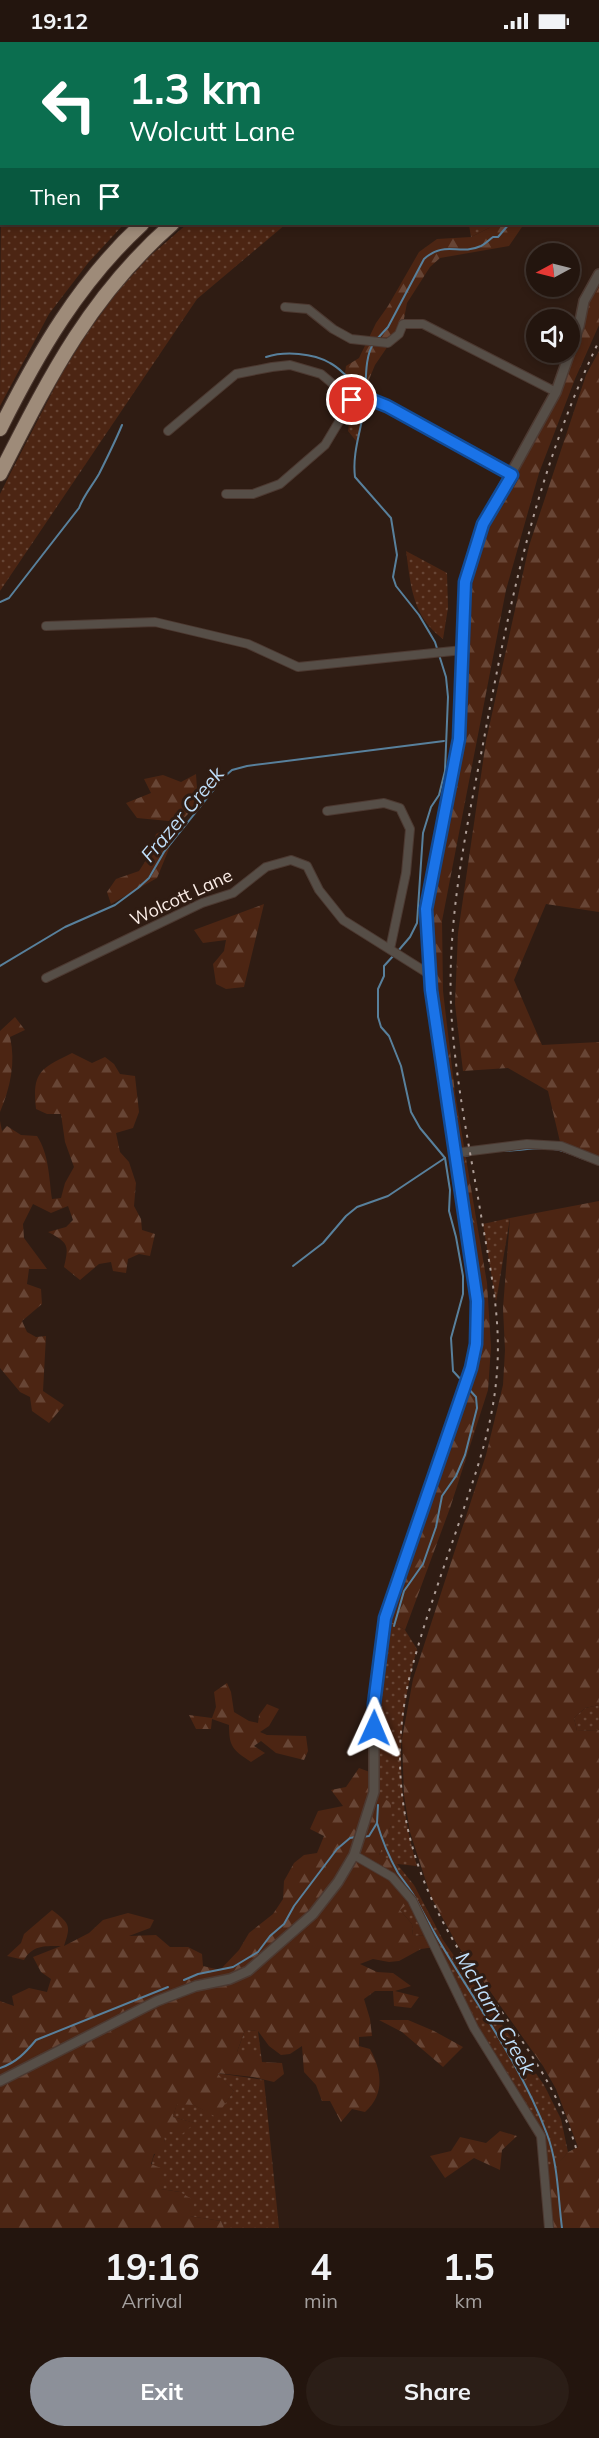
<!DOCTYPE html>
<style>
:root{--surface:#23150e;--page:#2b1e17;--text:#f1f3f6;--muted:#a39f9e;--line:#40342e;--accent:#8c9099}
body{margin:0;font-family:Mulish,sans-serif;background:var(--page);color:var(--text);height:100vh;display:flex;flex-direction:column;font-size:22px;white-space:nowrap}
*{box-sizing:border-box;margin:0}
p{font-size:20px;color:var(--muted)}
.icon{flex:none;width:33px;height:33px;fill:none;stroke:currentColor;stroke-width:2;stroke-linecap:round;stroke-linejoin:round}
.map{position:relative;height:2186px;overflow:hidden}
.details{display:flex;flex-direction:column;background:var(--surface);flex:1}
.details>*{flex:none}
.guide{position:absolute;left:0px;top:0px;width:600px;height:183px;box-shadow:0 3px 9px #0003,0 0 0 2px var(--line);background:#0b6e4f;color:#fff;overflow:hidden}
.needle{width:39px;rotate:263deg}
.controls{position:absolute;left:526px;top:201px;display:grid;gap:12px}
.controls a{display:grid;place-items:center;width:54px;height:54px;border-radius:50%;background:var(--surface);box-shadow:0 3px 9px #0003,0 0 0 2px var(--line);font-size:30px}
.pin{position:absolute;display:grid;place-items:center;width:51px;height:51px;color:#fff;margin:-26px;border:3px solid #fff;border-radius:50%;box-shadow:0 2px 6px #0007}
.me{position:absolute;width:66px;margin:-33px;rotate:1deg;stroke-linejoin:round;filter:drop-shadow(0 0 4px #0008)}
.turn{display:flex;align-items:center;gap:21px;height:126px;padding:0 30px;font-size:27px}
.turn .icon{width:78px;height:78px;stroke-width:2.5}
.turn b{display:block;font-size:42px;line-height:51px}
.then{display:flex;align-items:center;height:57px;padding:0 30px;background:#0003;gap:12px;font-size:22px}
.eta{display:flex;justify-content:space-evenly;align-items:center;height:102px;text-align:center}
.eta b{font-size:36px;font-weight:700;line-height:42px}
.button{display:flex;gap:12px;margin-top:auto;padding:12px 30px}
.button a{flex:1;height:69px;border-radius:36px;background:var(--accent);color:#fff;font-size:24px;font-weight:700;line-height:69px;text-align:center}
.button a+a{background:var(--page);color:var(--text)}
.status{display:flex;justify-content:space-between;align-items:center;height:42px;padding:0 30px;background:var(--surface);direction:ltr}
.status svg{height:16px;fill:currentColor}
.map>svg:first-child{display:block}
.grass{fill:url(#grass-dots)}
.forest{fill:url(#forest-firs)}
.park{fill:url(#park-tufts)}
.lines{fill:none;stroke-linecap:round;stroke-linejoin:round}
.stream{stroke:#58809c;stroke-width:2}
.minor-casing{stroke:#4c3931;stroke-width:10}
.tertiary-casing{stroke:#4c3931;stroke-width:12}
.motorway-casing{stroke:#4c3931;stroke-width:16}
.minor{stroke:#564e47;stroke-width:8}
.tertiary{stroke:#564e47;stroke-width:9}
.motorway{stroke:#9e8b79;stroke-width:14}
.rail{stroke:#ae9e97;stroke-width:2;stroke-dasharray:3 6;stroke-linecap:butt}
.route-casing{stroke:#114b97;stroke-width:15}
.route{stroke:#1a73e8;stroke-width:10}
.labels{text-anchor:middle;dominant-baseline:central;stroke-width:6;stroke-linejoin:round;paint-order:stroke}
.street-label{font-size:18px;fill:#fbede7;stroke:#2f1c13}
.water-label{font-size:20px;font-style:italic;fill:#bfdef9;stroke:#2f1c13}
</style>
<div class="status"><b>19:12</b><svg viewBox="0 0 49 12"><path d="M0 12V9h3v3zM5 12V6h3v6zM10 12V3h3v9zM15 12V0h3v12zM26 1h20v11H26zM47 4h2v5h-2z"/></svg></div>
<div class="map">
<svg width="599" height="2186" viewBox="0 0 599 2186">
<defs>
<pattern id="grass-dots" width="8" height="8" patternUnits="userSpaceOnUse" patternTransform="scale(1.5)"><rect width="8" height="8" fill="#4c2513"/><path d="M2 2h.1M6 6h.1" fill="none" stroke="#674535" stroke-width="1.8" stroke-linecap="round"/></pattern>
<pattern id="forest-firs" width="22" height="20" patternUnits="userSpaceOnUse" patternTransform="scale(1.5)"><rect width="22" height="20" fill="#4c2513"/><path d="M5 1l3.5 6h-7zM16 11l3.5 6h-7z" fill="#674535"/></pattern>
<pattern id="park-tufts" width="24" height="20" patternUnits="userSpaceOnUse" patternTransform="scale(1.5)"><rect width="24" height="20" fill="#4c2513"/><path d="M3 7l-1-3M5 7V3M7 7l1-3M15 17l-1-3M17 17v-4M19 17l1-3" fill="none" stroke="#674535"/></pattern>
</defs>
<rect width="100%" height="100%" fill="#2f1c13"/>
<g class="grass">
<polygon points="97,0 410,0 96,2"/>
<polygon points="491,0 599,0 599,73 598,2 488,2"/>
<polygon points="1,151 2,182 124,182 88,221 49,272 0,364"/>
<polygon points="187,182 286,182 197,257 0,549 0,452 10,432 61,333 88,290 118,249 150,214"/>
<polygon points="466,182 490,182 489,186 471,195 469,183"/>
<polygon points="352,358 372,358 362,374 357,400 348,389"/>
<path d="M406,509L447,531L448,566L443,597C412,574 411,544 406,509Z"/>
<polygon points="510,1176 496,1260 483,1182"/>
<path d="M385,1576L405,1588L417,1607C396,1683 395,1748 417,1824L397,1822L414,1843L443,1898L544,2043L561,2077L568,2110L548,2134L544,2099L477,1988L430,1893L413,1894L412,1882L400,1868L379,1813L391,1783L374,1750Z"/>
<polygon points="599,1663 599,1688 577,1689 574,1676 585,1666"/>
<polygon points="245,1988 258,1989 262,2020 237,2010"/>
<path d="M216,2031L264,2038L279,2186H224L221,2179L189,2174L180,2150L161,2147C151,2123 146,2120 165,2100L162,2088L194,2081L173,2075L177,2061L194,2063L216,2074L234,2049Z"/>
</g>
<g class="forest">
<polygon points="490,182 524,182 509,204 440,216 430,225 407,261 403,282 375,323 368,340 372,358 352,358 344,338 346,324 359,316 376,281 388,264 419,210 437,197 471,195 489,186"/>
<polygon points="599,241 599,283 575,337 539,431 506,548 442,879 443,949 455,1051 487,1241 491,1305 488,1348 450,1466 405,1588 390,1579 475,1328 482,1284 434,972 429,862 460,712 473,530 484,496 561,348 590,253"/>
<polygon points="599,309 599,870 546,862 514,938 542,1003 599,1000 599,1119 561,1104 548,1049 508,1026 463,1029 455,962 458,891 486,699 529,504 586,333"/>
<polygon points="196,732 198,762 180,780 157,836 111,862 107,850 116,837 139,829 150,812 156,792 179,780 137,776 126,761 151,751 144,737 163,733 181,740"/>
<polygon points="264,862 244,945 226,947 216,942 213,922 224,909 226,898 203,901 194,888"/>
<path d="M15,975L25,988L10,995C16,1021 10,1046 0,1070V989Z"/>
<path d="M72,1011L92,1021L105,1015L114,1022L120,1032L135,1034L139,1070L133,1086L116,1091L120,1110L129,1120L136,1141L134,1164L141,1177L142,1188L155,1192L150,1214L139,1212L128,1217L126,1231L113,1229L111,1220L99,1222L80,1238L64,1225C69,1203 69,1201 48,1190L66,1185L73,1178L68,1164L51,1171L33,1162L23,1182L24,1196L47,1227H29L27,1242L41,1247L42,1262L22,1279L27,1290L36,1295L46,1294L43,1349L64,1363L49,1381L32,1369L30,1355L20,1350L0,1326V1079L2,1089L7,1084L21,1093L37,1094C49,1112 49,1136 52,1157L61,1156L65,1141L74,1125L65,1100L61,1072H47L36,1067C32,1030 40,1027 72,1011Z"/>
<polygon points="599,1159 599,1663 585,1666 574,1676 577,1689 599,1688 599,2186 549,2186 545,2136 568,2110 578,2105 556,2047 543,2024 458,1904 431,1855 410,1790 404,1753 402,1697 413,1637 486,1413 503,1343 505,1308 503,1266 510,1176"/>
<path d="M227,1641L231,1650L234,1670L249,1679L258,1681L259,1673L267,1662L279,1667L269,1684L260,1690L267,1693L306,1694L308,1709L304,1718L276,1711L261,1699L254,1704L265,1711L251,1720C233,1708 229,1705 229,1683L212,1677L211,1687H196L189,1673L212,1676L216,1665L214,1650Z"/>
<path d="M359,1726L375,1732L374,1750L391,1761V1783L379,1813L396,1821L392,1835L412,1858L400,1868L412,1882L413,1894L429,1893L435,1905L421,1907L399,1919L389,1920L373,1917L360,1922L377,1930L393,1931L411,1944L395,1949L419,1955L411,1966L394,1964L393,1949H375L364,1957L370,1977L372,1994L359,1995V2004L370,2007C382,2029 385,2053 365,2070L352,2067L341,2080L330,2059H322L316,2043L304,2030L302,2004L290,2012L281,2013L269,2004L258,1989L245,1988L237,2010H254L262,2020L282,2021L284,2032L274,2040L253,2035L217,2031L234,2049L216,2075L194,2063L177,2062L173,2075L195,2081L182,2092L163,2088L165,2100L164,2111L154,2112L151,2122L163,2127L161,2147L180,2150L195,2159L190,2174L221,2179L224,2186H0V1959L14,1964L12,1954L29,1946L47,1950L51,1937L41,1930L33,1915L61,1904C44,1904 33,1903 24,1918L7,1914L21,1901L24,1892L52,1868C70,1882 71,1883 64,1904L89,1891L103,1878L128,1871L154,1878L150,1886L129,1894L156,1893L170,1905H188L202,1912L203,1924L220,1928L239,1908L249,1891L273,1872L283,1857L284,1839L294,1821L304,1813L317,1811L324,1794L310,1787L318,1769L343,1764L331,1748L346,1745Z"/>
<polygon points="379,1978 408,1978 434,1989 463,2005 443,2025 402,1990"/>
<polygon points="500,2089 517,2094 502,2108 500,2128 474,2116 445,2136 430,2114 451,2109 460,2095 486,2101"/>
</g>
<polygon class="park" points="0,0 97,0 2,2 0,153"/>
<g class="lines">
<g class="stream">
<polyline points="598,84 599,84"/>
<path d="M377,297L388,285L424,217C445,198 459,214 481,204C485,202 489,198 493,195H498L509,182"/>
<path d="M374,301C363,315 367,348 364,366C361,389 352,411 355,435L391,476L397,513L393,535L396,544L419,573L435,600L446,635L448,655L445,729L439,753L431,765L423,791L417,881L410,895L398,909"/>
<path d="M266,315C285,309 313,311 330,321C345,329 346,339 365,342"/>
<path d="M0,560L9,556L79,466C84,453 92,444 99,432C107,416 115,400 122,383"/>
<polyline points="394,913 384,924 384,934 378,947 378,975 381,985 389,994 401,1024 411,1070 420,1086 445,1116 450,1148 449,1169 456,1195 463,1234 463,1252 451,1296 453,1329 464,1341"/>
<polyline points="0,924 65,885 115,863 138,846 149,836 164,810 224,735 232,728 247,724 444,699"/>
<path d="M500,1109C520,1109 543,1103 563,1109C572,1112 581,1116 590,1119"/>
<polyline points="464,1114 470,1113"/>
<polyline points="293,1224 323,1201 346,1174 357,1165 388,1154 445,1116"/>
<polyline points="394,1584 404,1549 423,1522 436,1485 442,1454 456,1434 465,1413 477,1366 476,1355 467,1345"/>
<path d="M377,1781C382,1798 389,1815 398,1831C405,1841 413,1850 418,1861C458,1939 516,2009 547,2092C558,2121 558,2155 562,2186"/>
<polyline points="362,1795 369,1794 377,1781 378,1763"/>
<polyline points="184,1938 198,1932 233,1925 258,1910 270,1894 284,1882 294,1864 337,1807 350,1796 356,1795"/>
<path d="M0,2026C16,2021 26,2010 36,1998L168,1945"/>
</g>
<g class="minor-casing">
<g id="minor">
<polyline points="285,265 308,267 333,287 351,297 388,301 399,292 403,282 423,282 556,350"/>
<polyline points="352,358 372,358 387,364 512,433"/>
<polyline points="168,389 236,332 272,325 290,323 321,332 352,358"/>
<polyline points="226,452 253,452 280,442 325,403 352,358"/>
<polyline points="46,584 155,580 248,602 298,625 463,608"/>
<polyline points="327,769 384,761 400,766 410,787 406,831 390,907"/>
<polyline points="46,936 202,861 233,851 266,825 291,818 307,824 319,848 343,878 429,932"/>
<polyline points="455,1111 527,1102 561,1104 599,1119"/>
<polyline points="354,1813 392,1835 412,1858 474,1986 541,2094 549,2186"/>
</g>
</g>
<g class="tertiary-casing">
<g id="tertiary">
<polyline points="570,310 579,284 584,259 599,232"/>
<polyline points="0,2039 157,1959 196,1944 230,1937 248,1929 313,1872 338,1840 354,1813 374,1750 374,1662 385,1576 471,1326 476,1302 477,1259 431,948 426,867 459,697 465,540 483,482 556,350 570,310"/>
</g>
</g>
<g class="motorway-casing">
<g id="motorway">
<polyline points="428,2 430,0"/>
<polyline points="470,2 473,0"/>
<path d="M0,387C38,311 79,240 142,182"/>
<path d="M0,432C49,336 89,255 172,182"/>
</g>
</g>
<use href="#minor" class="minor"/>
<use href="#tertiary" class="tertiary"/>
<use href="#motorway" class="motorway"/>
<path class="rail" d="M576,2106C557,2042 517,1992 479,1938C412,1844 383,1747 410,1633C425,1576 446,1520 465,1463C480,1419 494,1376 497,1329C501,1279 491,1229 482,1179C471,1113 457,1048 452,981C445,886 465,794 483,702C509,563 537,427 599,299"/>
</g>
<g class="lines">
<g class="route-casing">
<polyline id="route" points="352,358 372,358 387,364 512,433 483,482 465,540 459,697 426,867 431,948 477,1259 476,1302 471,1326 385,1576 374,1662 374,1686"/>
</g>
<use href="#route" class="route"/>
</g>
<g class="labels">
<g class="street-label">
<text transform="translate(181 855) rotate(-25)">Wolcott Lane</text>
</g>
<g class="water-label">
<text transform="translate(182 772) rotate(-50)">Frazer Creek</text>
<text transform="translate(496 1971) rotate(60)">McHarry Creek</text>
</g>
</g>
</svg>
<div class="controls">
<a><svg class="needle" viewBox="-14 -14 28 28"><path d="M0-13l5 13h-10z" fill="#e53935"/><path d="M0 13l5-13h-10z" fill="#a39f9e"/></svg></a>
<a><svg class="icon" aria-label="sound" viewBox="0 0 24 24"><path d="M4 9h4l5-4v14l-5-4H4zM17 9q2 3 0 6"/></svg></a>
</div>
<div class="pin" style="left:352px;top:358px;background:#d93025"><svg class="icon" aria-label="arrive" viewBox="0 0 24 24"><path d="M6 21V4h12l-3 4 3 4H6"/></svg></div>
<svg class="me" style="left:374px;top:1686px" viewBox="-20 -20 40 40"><path d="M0-17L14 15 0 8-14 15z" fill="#1a73e8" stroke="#fff" stroke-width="4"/></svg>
<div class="guide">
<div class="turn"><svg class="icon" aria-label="left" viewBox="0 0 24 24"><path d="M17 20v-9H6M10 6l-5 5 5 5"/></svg><div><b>1.3 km</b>Wolcutt Lane</div></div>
<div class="then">Then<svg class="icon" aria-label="arrive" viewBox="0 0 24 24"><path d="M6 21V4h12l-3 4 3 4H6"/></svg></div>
</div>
</div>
<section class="details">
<div class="eta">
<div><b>19:16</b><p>Arrival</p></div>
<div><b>4</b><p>min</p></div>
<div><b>1.5</b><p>km</p></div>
</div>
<div class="button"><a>Exit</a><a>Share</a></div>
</section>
